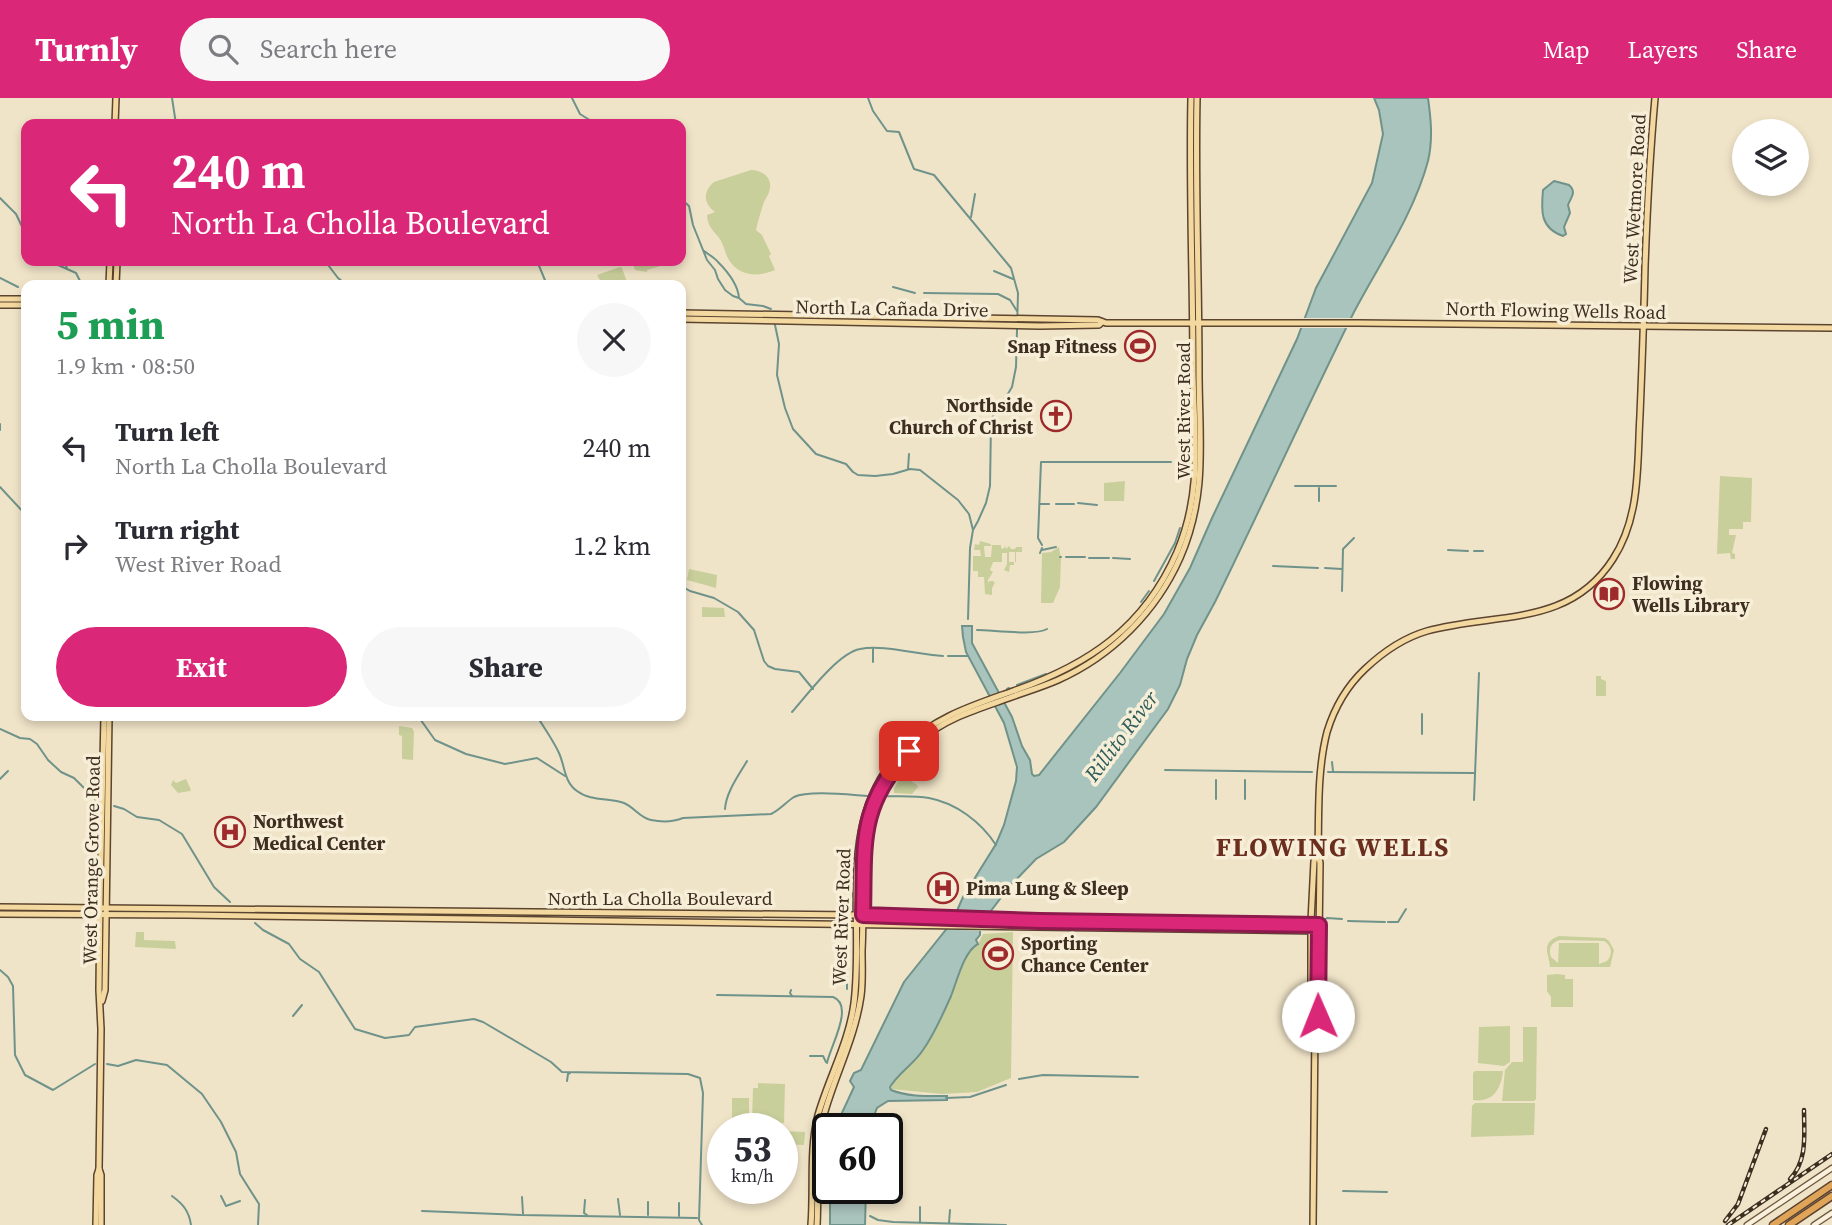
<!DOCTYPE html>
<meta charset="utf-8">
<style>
:root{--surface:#fff;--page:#f7f7f7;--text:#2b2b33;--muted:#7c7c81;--accent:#db2777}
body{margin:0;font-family:"Source Serif 4",serif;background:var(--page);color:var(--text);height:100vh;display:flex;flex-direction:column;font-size:26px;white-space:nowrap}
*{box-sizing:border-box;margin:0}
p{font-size:23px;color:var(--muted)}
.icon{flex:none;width:38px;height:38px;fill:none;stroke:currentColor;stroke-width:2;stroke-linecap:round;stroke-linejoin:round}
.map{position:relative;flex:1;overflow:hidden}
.details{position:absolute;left:21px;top:182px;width:665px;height:441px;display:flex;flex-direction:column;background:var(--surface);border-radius:14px;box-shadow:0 4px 10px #0003}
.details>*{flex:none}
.banner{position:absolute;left:21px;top:21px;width:665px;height:147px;border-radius:14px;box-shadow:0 4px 10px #0003;background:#db2777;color:#fff;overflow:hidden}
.fabs{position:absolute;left:1732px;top:21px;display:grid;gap:14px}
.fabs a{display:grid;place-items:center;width:77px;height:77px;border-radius:50%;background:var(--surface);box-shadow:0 4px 10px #0003;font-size:35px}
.speed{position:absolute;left:707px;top:1015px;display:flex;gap:14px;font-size:35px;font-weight:700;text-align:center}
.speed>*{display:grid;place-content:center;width:91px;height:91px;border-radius:50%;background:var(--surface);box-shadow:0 4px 10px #0003;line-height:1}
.speed small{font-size:18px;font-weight:400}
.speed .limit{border:4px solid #111;border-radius:10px;background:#fff;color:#111}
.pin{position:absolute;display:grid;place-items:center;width:60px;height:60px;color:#fff;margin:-30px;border-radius:14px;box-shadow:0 4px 10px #0006}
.me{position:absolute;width:77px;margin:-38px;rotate:359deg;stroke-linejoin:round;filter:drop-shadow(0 0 5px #0008)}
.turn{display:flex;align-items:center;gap:24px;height:147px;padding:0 35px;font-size:32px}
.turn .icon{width:91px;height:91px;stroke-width:2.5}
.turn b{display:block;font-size:49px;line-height:60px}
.round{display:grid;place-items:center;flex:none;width:74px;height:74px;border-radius:37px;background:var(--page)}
.head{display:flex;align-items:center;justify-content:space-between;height:119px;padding:0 35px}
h1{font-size:42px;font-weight:700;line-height:52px;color:#1e9e55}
.action{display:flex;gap:14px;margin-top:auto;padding:14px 35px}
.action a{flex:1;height:80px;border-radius:42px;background:var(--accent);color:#fff;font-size:28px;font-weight:700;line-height:80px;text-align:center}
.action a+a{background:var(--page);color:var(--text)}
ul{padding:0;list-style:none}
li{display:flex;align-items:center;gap:21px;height:98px;padding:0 35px}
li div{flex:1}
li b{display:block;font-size:26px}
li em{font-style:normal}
header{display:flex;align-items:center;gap:42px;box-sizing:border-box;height:98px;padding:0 35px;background:var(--accent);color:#fff}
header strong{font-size:33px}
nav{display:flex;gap:38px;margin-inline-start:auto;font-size:24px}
.search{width:490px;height:63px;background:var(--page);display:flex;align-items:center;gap:18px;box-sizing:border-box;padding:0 24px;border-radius:38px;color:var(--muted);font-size:26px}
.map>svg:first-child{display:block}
.green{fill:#c9cf9b;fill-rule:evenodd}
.water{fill:#a9c4bc;stroke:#6f938a;stroke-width:2}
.pier{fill:#f0e4c8}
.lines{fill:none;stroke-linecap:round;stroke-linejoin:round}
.stream{stroke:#6f938a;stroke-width:2}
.secondary-casing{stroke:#6f573f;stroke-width:7}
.primary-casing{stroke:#5b4430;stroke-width:8}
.highway-casing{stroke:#5b4430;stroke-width:9}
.secondary{stroke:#faf1dc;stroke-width:4.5}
.primary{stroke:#f3d9a0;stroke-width:5}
.highway{stroke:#e0a458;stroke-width:6}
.rail-casing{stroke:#3d2e20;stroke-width:4.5}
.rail{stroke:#f7eed8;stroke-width:2;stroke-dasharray:5;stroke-linecap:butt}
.route-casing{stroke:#8e194d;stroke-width:18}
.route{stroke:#db2777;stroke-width:12}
.labels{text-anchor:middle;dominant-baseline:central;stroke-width:7;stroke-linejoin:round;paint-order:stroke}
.street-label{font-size:19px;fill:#3d2e20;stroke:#f7eed8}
.poi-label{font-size:19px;font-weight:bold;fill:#3d2e20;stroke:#f7eed8;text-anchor:start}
.water-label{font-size:21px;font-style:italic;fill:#2f5d5a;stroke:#f7eed8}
.district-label{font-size:26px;font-weight:bold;letter-spacing:2px;fill:#6b2e1e;stroke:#f7eed8}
</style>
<header>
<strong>Turnly</strong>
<div class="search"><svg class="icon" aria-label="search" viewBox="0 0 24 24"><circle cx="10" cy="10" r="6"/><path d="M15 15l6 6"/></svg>Search here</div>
<nav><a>Map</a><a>Layers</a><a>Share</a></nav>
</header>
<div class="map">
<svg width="1832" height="1127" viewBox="0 0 1832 1127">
<rect width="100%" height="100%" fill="#f0e4c8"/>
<g class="green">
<path d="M751,72C763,72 774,81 769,94C768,98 765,101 764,104C761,113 758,123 756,132L762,137L771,156L769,158L775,172C759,179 739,179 729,162C725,156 724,147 720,141C712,131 708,129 707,117L715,114C704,106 702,94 714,84Z"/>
<polygon points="632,163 642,163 644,168 649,166 648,163 656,163 656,165 661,165 664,167 647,172 647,174 635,172"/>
<polygon points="620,169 622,170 628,187 603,187 597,177"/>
<polygon points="1720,378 1752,380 1751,424 1743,424 1743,431 1729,431 1729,437 1736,437 1732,455 1735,456 1735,461 1731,461 1730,455 1717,456"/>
<polygon points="1125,383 1124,403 1104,403 1104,385"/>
<polygon points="980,443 991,446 991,448 984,448 985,459 991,459 992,447 1001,447 1001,450 1003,451 1005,448 1006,451 1009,448 1011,451 1015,451 1016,449 1022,449 1022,454 1016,454 1016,464 1015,464 1015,454 1009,454 1009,464 1014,464 1014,467 1010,467 1009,474 1004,472 1007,466 1007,455 1002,455 1002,464 993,464 990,472 993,474 988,482 988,486 989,483 993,483 995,485 992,490 992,497 985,496 984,479 978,479 978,473 973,473 973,458 981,458 980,452 974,452 975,446 979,447"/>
<polygon points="1059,449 1061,460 1060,489 1053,505 1041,505 1042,455 1051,454"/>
<polygon points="689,471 717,477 716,490 687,482"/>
<polygon points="702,509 724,510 725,519 702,519"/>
<polygon points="1596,578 1601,578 1601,581 1606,583 1606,598 1596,598"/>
<polygon points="399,628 412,630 414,634 413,662 402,661 402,638 399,637"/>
<polygon points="902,677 917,687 918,689 912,696 894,695 894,691"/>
<polygon points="186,681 191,692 190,693 178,695 171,687 173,682 176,685"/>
<polygon points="136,834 144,834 144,842 175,843 176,851 135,849"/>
<path d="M1013,834L1011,980L977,994L942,996L891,991L893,985C902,973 914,964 923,952C946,922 954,882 972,849L978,846L983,836Z"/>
<path d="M1559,838L1605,840L1609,843L1614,852L1610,869H1550C1549,855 1540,845 1559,838ZM1560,842L1604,843C1612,848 1613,856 1607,863L1599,866V845H1559L1558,865L1551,859C1548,851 1551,844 1560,842Z"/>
<polygon points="1557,876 1565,877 1565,881 1573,881 1573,909 1551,909 1551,899 1547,893 1547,877"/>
<polygon points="1510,928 1510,964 1504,968 1478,965 1479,929"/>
<polygon points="1523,929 1537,929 1536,1001 1534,1003 1502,1003 1505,972 1512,964 1523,964"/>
<path d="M1475,973H1503C1501,991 1493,1005 1473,1002V975Z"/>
<polygon points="758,985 785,986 784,1025 752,1024 753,990 758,990"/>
<rect x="732" y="1000" width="17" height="29"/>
<polygon points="1475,1005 1535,1005 1534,1037 1471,1039 1472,1008"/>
<polygon points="782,1033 805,1034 804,1047 782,1046"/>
</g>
<g class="water">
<path d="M1374,0H1428C1431,21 1433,42 1428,63C1414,116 1378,168 1353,216C1306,311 1262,408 1215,504L1197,537L1187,561L1180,587L1168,611L1096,709L1064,744L1036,761L1010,788L984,822L980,832V837L976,842L978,846C964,853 957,883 951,898C943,916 935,935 923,952C914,966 899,974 890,989L891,992C908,999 929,998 947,998V1002L888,1003L877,1010L869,1031H837L840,1019L854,989L850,983L854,975L861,972L904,884L952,824L963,799L996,746L1004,727L1016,683L1017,669L1004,625L966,554L963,539L962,528H972V545L1012,619L1022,648L1030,662L1032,676L1034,678L1039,677L1120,575L1164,516L1190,470L1212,420L1297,241L1316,190L1372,85L1383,36L1379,12Z"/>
<path d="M1554,83L1569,87C1577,94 1571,99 1568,107L1570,115L1564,129L1566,136L1563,138C1540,130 1541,113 1543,92Z"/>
<polygon points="830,1090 866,1090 865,1127 830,1127"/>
</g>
<g class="pier">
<polygon points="1301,220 1355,220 1351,230 1297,230"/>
<polygon points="953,815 991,817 983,833 941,831"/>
</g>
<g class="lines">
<g class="stream">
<polyline points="172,0 176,26"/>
<polyline points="572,0 580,16 596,26"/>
<polyline points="868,0 873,13 887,33 899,34 914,71 934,77 1011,170 1018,195 1016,269 1012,289 1006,299 995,311 991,325 990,388 986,405 978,423 973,432"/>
<polyline points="0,100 16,116 26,137"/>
<polyline points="681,101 689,108 693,127 707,162 715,172 718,181 725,192 733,198 739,200 746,206 763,208 771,211"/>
<polyline points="971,119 975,96"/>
<path d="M704,153C709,157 714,159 718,164C727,173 738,187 739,200"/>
<polyline points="49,163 76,175 82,187"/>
<polyline points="65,163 67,171"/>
<polyline points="325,163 338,180 347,187"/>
<polyline points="537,163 547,187"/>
<polyline points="994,173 1013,181"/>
<polyline points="0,180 18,189"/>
<polyline points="893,189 915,195"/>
<polyline points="23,193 26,195"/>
<polyline points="924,195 998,196 1010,202 1017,213"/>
<polyline points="1508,219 1508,207"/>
<polyline points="775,227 779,246 777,277 785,310 793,331 816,356 846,366 853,374 858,377 875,378 893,376 910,371 920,372 958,402 969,416 973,432 970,450 968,521"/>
<polyline points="0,326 0,332"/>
<polyline points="908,371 909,356"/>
<polyline points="1295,388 1336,388"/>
<polyline points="0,389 26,417"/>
<polyline points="1319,403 1319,390"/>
<polyline points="1078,405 1097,407"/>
<polyline points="1040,406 1049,406"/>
<polyline points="1056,406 1074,406"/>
<polyline points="1042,447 1038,440 1041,364 1171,364"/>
<polyline points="1042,452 1056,449"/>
<polyline points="1448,452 1468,453"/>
<polyline points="1474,453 1483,453"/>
<polyline points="1040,455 1042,450"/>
<polyline points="1060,459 1061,459"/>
<polyline points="1066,459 1085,459"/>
<polyline points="1089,460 1109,460"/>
<polyline points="1113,460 1130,461"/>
<polyline points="1273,468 1318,470"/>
<polyline points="1325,470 1342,471"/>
<polyline points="1154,483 1175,445 1180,430"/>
<polyline points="681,488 690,493 714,500 738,514 754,532 764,563 768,568 775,571 799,574 813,591"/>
<polyline points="1342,493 1343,451 1354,440"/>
<polyline points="1141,504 1149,493"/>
<path d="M977,532C993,532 1035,538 1047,531"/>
<polyline points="948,558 968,558"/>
<polyline points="873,564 873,551"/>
<polyline points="1017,587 1046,576"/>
<polyline points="1007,591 1009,590"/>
<path d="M792,614C807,597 838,555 860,551C883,546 918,557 943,558"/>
<polyline points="418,618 435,642 466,656 505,666 537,660 565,678"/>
<path d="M537,618C544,630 553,642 559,655C565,668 564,684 577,693C590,703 609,700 624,705C634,709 640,720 651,722C661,724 673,724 683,720L771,716C780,712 786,704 794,699C809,692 851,697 869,698"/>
<polyline points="0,631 20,640 30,641 37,646 48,662 61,674 74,680 97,703"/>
<polyline points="1422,636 1422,616"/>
<polyline points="1332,664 1333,673"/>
<polyline points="1165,672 1312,674"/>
<polyline points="1328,674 1474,675"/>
<polyline points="0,681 8,673"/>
<path d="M878,698C895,699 913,697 929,700C956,705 981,724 996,747"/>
<polyline points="1216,701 1216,682"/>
<polyline points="1245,701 1245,682"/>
<polyline points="1474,702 1479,575"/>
<polyline points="114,708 124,711 137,719 159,722 182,736 214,789 230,804"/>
<path d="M725,711C726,694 739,677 747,663"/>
<polyline points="1324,822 1327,820 1342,821"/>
<polyline points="1348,823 1385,824"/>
<polyline points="1388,824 1398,824 1406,811"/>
<polyline points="255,825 263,832 289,846 300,861 319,874 355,931 385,940 409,937 415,929 474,921 483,924 551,964 562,974 688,976 700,980 703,995 699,1122 702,1127"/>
<polyline points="847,838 847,861"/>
<polyline points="0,872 8,879 13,888 15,957 25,977 53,992 95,966"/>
<polyline points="847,891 847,868"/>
<polyline points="791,892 790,895 792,898"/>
<path d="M717,897L833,899C855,907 830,949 827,965"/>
<polyline points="293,918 302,907"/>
<polyline points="810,958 823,958 826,964"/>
<polyline points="107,966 118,968 136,962 167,967 202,996 221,1024 236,1054 240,1076 259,1106 258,1127"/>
<polyline points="1019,981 1043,977 1138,979"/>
<polyline points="567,983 568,976 570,975"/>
<polyline points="946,1000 970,999 1006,987"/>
<polyline points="1343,1093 1387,1094"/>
<path d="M172,1098C183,1106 189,1113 191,1127"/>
<polyline points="221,1098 226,1108 240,1103"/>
<polyline points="522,1099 523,1116"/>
<polyline points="618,1101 620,1117"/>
<polyline points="585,1102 584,1115 587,1117"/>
<polyline points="648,1104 648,1117"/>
<polyline points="422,1113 521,1117 697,1120"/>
<polyline points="679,1118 679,1105"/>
<polyline points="870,1118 878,1122 893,1124 1006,1127"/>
<polyline points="920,1124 920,1109"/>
<polyline points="949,1125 950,1112"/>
</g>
<g class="secondary-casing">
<g id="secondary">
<polyline points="1747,1127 1832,1070"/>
<polyline points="1814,1127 1832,1115"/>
</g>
</g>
<g class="primary-casing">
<g id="primary">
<polyline points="115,26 116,0"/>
<polyline points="109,187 110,163"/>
<polyline points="116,187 117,163"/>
<polyline points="0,201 26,201"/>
<polyline points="0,207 26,207"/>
<polyline points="681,215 1098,222 1106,225 1359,225 1832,230"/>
<polyline points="681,221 1040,228 1099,227 1102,224"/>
<polyline points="0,809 856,817 1040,823 1319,826"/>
<polyline points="0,816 187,817 1319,833"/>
<polyline points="897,826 907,823 932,823 934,820"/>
<polyline points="102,903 105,892 109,618"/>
<polyline points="1315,931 1311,922 1311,823 1314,763 1318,755"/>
<polyline points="99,1071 101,1077 101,1127"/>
<polyline points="96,1127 97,1077 99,1071 101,931 99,892 100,801 104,618"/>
<path d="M811,1127C814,1090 809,1052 818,1017C829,979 849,944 854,905C865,816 834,721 904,650C934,619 974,607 1013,593C1088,567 1144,530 1177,454C1203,393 1194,338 1193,274C1193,183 1189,91 1191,0"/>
<path d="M817,1127C819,1090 815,1052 824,1017C835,977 855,940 861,898C863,883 862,868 862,853C863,833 863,814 863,794C863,730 869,686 921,642C946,620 978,611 1009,600C1025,594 1042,589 1058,582C1112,558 1156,514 1180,460C1208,396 1199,341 1199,274C1199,183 1195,91 1197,0"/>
<path d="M1313,1127L1315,931L1318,918L1320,765L1318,755C1319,716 1317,673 1327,634C1334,611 1347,588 1365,571C1383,554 1403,540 1427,533C1495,514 1569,530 1613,461C1641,418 1637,366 1640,317C1642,268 1644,219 1645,169C1647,113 1650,56 1655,0"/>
</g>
</g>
<g class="highway-casing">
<g id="highway">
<polyline points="1773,1127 1832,1087"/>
<polyline points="1789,1127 1832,1098"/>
</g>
</g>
<use href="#secondary" class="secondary"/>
<use href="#primary" class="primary"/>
<use href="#highway" class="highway"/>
<g class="rail-casing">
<g id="rail">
<path d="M1790,1081C1808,1062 1804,1036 1804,1012"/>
<polyline points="1725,1123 1738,1106 1766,1031"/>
<polyline points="1728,1127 1832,1056"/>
</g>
</g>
<use href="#rail" class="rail"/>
</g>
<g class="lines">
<g class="route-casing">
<path id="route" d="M909,653C857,709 865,747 863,817L1040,823L1319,827L1318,918"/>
</g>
<use href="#route" class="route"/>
</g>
<defs>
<g id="stadium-ring" transform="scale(1.575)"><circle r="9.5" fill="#f7eed8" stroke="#9e2a2b" stroke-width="1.5"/><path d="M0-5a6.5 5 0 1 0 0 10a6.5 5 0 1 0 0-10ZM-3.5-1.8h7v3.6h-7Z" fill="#9e2a2b"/></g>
<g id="church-ring" transform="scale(1.575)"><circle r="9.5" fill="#f7eed8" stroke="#9e2a2b" stroke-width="1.5"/><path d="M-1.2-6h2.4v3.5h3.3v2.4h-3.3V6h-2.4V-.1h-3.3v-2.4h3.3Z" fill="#9e2a2b"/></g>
<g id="library-ring" transform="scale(1.575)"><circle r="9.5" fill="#f7eed8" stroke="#9e2a2b" stroke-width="1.5"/><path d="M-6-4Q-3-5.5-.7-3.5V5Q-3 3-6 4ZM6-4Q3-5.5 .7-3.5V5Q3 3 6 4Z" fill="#9e2a2b"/></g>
<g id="hospital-ring" transform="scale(1.575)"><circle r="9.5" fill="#f7eed8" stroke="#9e2a2b" stroke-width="1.5"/><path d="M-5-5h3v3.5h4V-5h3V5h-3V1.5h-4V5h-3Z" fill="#9e2a2b"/></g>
</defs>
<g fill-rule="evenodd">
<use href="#stadium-ring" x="1140" y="248"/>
<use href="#church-ring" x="1056" y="318"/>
<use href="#library-ring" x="1609" y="496"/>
<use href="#hospital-ring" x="230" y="734"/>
<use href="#hospital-ring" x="943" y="790"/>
<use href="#stadium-ring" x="998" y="856"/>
</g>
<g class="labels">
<g class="street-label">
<text transform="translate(1634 101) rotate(-87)">West Wetmore Road</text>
<text transform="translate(892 210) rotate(1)">North La Cañada Drive</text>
<text transform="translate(1556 212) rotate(1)">North Flowing Wells Road</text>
<text transform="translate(1183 313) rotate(-90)">West River Road</text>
<text transform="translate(91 762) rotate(-89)">West Orange Grove Road</text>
<text x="660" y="800">North La Cholla Boulevard</text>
<text transform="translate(841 819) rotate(-88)">West River Road</text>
</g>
<g class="poi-label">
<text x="1117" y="248" text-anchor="end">Snap Fitness</text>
<text x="1033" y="307" text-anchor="end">Northside<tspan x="1033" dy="22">Church of Christ</tspan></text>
<text x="1632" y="485">Flowing<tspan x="1632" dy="22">Wells Library</tspan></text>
<text x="253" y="723">Northwest<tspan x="253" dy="22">Medical Center</tspan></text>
<text x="966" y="790">Pima Lung &amp; Sleep</text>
<text x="1021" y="845">Sporting<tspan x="1021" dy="22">Chance Center</tspan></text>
</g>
<g class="water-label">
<text transform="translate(1121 638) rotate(-53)">Rillito River</text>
</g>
<g class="district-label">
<text x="1333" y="749">FLOWING WELLS</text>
</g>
</g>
</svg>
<div class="fabs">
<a><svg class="icon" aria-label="layers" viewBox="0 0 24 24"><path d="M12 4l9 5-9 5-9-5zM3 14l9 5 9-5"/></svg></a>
</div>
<div class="speed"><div>53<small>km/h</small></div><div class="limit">60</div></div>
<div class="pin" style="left:909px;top:653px;background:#d93025"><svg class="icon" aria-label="arrive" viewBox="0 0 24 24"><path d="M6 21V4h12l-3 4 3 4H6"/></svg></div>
<svg class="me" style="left:1318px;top:918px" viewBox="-20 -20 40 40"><circle r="19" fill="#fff"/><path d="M0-13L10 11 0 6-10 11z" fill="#db2777"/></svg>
<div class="banner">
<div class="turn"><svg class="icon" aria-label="left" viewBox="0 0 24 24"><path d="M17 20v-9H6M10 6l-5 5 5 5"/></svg><div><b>240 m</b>North La Cholla Boulevard</div></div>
</div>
<section class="details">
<div class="head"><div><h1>5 min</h1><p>1.9 km · 08:50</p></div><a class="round"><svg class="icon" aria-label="close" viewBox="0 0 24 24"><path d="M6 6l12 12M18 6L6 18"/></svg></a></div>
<ul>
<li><svg class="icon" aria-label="left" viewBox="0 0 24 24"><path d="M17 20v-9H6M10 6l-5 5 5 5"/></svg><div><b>Turn left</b><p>North La Cholla Boulevard</p></div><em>240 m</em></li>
<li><svg class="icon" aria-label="right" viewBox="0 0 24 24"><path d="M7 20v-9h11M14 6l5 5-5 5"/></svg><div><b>Turn right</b><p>West River Road</p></div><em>1.2 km</em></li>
</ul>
<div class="action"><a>Exit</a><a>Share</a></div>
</section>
</div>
